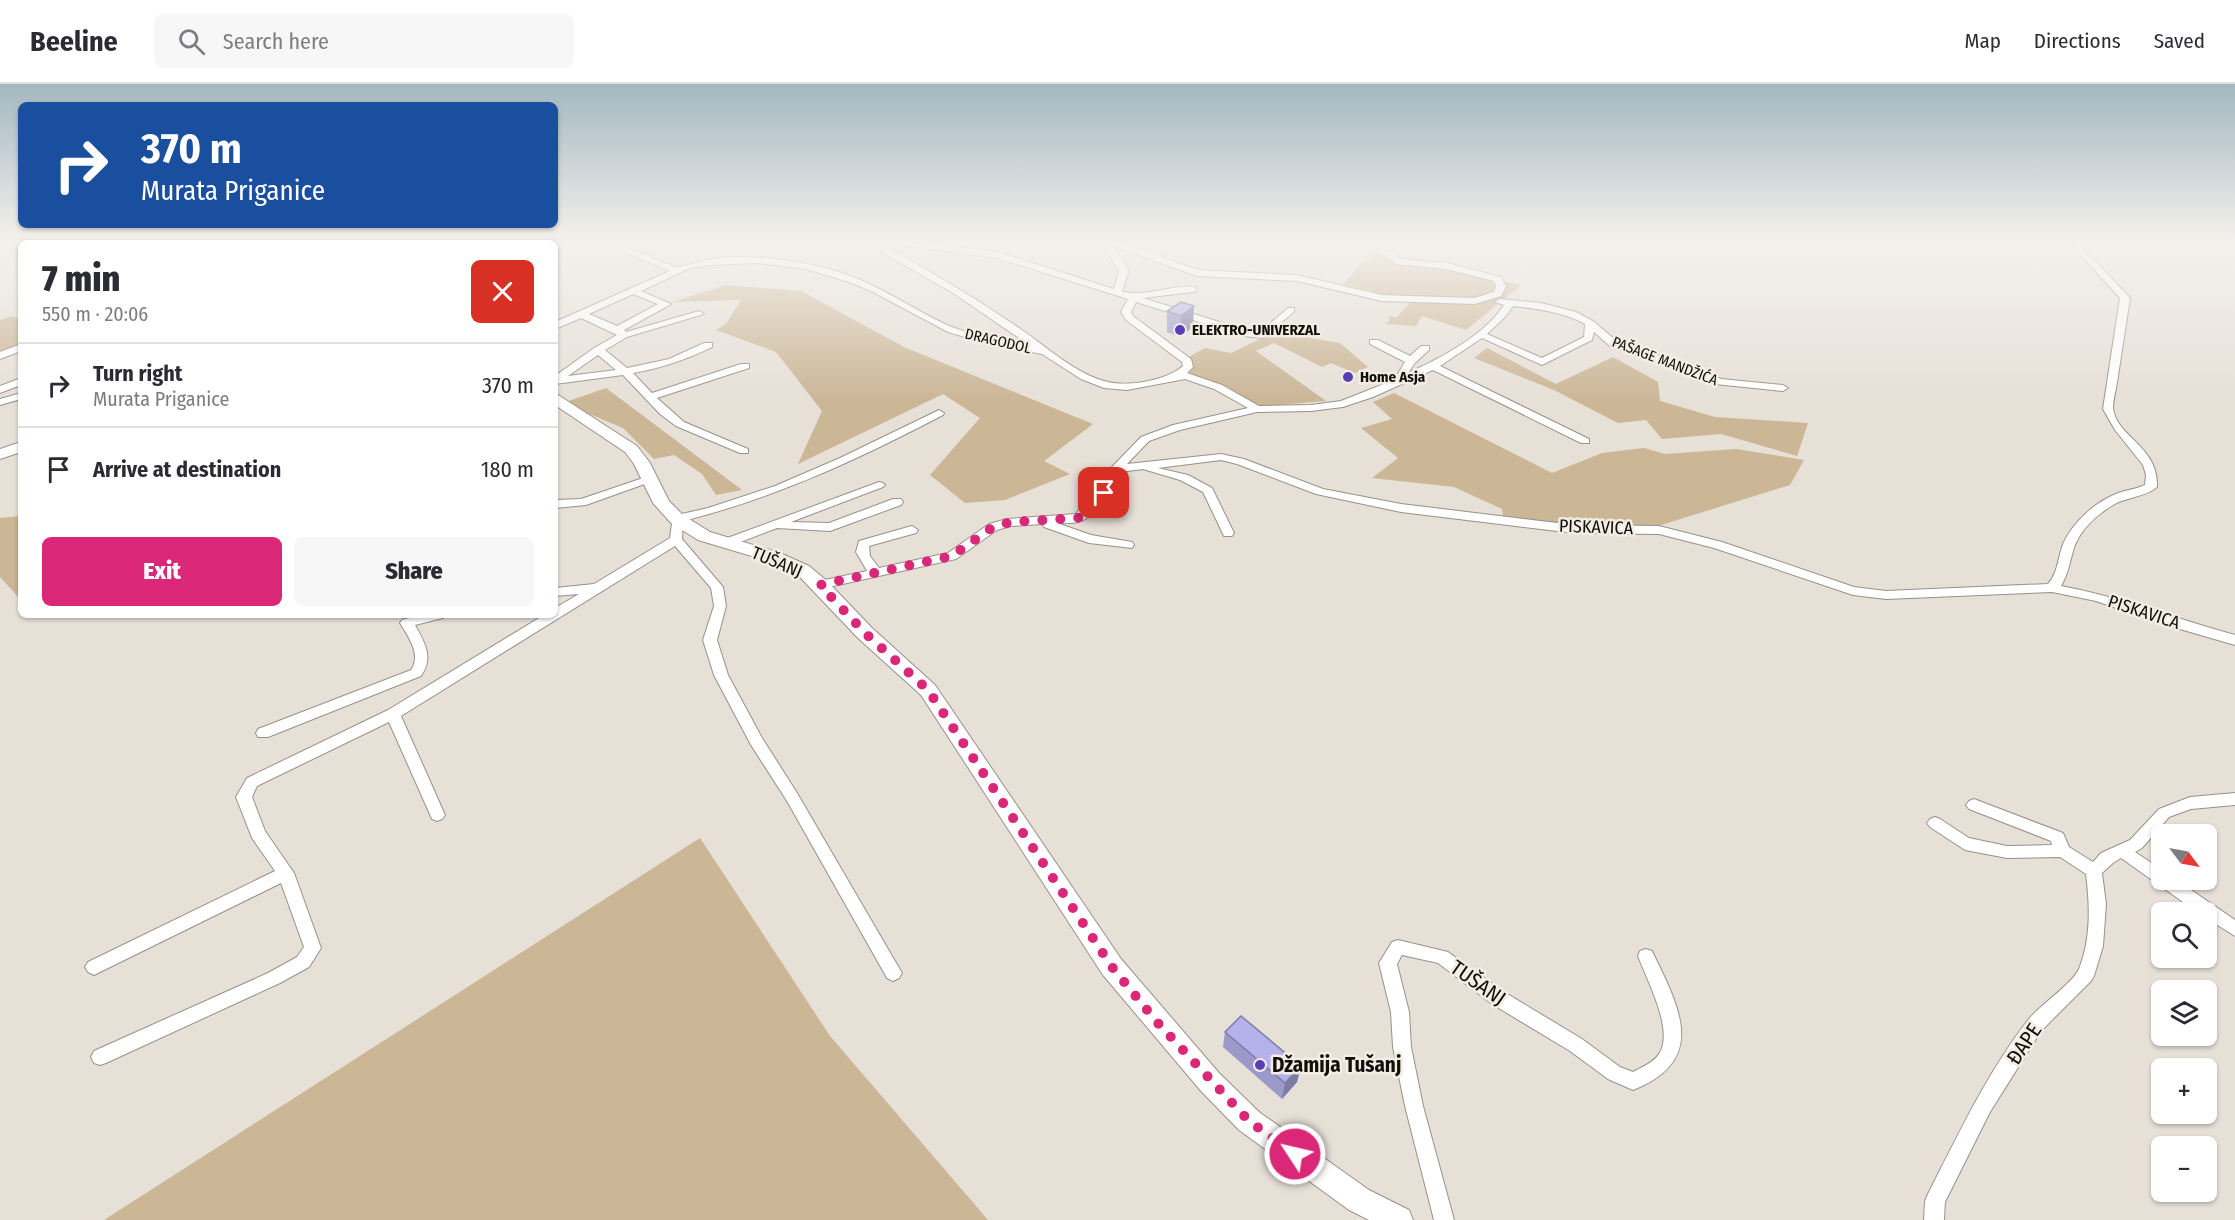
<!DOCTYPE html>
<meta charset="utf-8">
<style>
:root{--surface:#fff;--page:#f7f7f7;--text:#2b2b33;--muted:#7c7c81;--line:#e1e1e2;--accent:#db2777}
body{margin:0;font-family:"Fira Sans Condensed",sans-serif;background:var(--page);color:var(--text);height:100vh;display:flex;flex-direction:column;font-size:22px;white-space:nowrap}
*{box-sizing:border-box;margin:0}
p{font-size:20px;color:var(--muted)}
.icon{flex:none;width:33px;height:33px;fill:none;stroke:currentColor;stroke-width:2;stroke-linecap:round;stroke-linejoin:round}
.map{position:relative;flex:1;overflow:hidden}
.side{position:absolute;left:18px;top:156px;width:540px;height:378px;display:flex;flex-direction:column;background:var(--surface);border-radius:9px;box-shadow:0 2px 4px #0004}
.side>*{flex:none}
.hud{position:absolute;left:18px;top:18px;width:540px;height:126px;border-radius:9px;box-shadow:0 2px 4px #0004;background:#1a4fa0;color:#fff;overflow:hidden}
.needle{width:39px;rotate:122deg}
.tools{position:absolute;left:2151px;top:740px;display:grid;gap:12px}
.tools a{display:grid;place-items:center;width:66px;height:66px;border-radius:9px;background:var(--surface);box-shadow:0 2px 4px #0004;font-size:30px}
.pin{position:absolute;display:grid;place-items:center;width:51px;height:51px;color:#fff;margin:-26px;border-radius:12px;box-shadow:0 3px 9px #0006}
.me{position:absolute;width:66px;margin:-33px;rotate:305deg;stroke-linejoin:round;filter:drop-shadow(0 0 4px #0008)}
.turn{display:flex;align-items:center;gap:21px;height:126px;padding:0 24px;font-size:27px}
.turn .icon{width:78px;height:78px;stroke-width:2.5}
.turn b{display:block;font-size:42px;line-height:51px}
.round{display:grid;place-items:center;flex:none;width:63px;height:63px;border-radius:9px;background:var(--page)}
.summary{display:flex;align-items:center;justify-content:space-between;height:102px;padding:0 24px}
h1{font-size:36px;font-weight:800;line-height:45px}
.cta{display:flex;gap:12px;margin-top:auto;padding:12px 24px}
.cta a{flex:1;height:69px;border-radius:9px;background:var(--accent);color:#fff;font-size:24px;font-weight:800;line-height:69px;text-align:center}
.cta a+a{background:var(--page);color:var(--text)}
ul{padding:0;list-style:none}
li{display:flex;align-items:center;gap:18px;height:84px;padding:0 24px;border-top:2px solid var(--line)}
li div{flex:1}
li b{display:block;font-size:22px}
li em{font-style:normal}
header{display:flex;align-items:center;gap:36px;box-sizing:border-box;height:84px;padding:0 30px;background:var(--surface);border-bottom:2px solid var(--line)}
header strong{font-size:28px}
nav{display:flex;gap:33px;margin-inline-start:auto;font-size:21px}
.search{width:420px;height:54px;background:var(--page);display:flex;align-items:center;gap:15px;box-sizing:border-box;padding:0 21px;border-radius:9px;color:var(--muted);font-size:22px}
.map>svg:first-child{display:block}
.green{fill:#cbb696}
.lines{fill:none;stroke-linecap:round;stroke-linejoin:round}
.street-casing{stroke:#979189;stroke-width:2}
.secondary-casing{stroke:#979189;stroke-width:2}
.street{fill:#fff;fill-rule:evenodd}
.secondary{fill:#fff;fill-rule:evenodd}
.wall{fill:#9b98ca}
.shaded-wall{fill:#7e7ca4}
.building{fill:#b4b1eb;stroke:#7e7ca4;stroke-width:1.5}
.route{stroke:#db2777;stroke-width:10;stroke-dasharray:0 18}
.poi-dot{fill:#583fb7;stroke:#f3ede4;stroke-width:2}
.labels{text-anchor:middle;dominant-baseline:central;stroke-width:5;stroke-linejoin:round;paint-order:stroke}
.far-poi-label{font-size:15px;font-weight:bold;fill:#110f0b;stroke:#f3ede4;text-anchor:start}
.far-street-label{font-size:15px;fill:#110f0b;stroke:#f3ede4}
.street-label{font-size:18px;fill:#110f0b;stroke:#f3ede4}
.near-street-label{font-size:21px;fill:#110f0b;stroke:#f3ede4}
.near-poi-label{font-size:21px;font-weight:bold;fill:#110f0b;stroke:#f3ede4;text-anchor:start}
</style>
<header>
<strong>Beeline</strong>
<div class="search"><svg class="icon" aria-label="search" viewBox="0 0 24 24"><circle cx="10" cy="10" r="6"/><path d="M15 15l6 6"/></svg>Search here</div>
<nav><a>Map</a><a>Directions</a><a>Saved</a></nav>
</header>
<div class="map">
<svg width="2235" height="1136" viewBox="0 0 2235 1136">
<rect width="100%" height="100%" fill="#e6e0d7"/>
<g class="green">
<polygon points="1379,168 1406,178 1521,201 1466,246 1422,232 1416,242 1386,240 1390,236 1388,232 1397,233 1411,218 1344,200 1359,182"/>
<polygon points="725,201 801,207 904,263 1093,340 1044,377 1070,390 1005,416 965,419 930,391 980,334 943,310 798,380 822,327 776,268 716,246 726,240 741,216 673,218"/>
<polygon points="12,232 21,236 21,263 0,272 0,236"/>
<polygon points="1274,248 1340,259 1368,283 1355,289 1331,279 1322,283 1274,259 1256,267 1326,317 1253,323 1223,305 1185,295 1187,274 1205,264 1231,269"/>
<polygon points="1487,264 1556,300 1613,273 1658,298 1660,317 1715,333 1808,339 1797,372 1721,350 1662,355 1646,336 1618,339 1554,306 1474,274"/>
<polygon points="606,304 742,406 716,411 702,390 674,371 654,375 623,344 563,319"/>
<polygon points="1394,309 1552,389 1602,369 1644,364 1665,370 1736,365 1804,376 1790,401 1632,450 1504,439 1502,425 1454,403 1372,394 1398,374 1361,344 1392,335 1373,318"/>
<polygon points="21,432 21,514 20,515 0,493 0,434"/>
<polygon points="700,754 830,952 988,1136 104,1136"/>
</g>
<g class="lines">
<g class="street-casing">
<g id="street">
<polygon points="0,157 21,164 21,170 0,161"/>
<polygon points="260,157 272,157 274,159 258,159"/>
<polygon points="300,157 314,157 313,159 298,159"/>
<polygon points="446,157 458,157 457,159 444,159"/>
<polygon points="556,157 567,157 555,163 555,159 551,159"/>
<path d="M863,157C881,157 897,169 913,178C950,199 987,222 1022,246C1048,264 1077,291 1108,298C1130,303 1167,296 1183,282L1182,278L1126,236L1121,228L1128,215L997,174L894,160L890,157H912L998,168L1114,205L1119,186L1104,163L1108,157H1117L1198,186L1297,191L1382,211L1474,214L1494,208L1496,202L1494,197L1447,185L1396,180L1380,167V163L1383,162L1401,175L1447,179L1501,193L1506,202L1501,212L1475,220L1382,217L1297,197L1197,192L1114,162L1113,163L1129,186L1122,207C1144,214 1173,200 1196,203V207L1193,208L1143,214L1248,247L1260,248L1288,224H1294V228L1262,254L1244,252L1136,218L1131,228L1133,232L1191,275L1193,283L1187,289L1222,301L1259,322L1311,321L1341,317L1394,296L1405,278L1370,260V256H1378L1410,272L1421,262H1429V266L1415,279L1408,289C1439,275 1485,251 1504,221L1495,218L1500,215L1541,219L1576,228L1593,237L1619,259L1667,274L1721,295L1783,301L1788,304L1783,307L1715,300L1659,278L1611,263L1594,248L1592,256L1542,281L1482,254L1440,282L1589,355V359H1581L1433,286L1373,313L1343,323L1311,327L1257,328L1180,346L1149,357L1127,380L1221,370L1244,375L1323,405L1401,420L1574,441L1659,442L1722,458L1854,503L1886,507L2048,500C2058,489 2058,473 2063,460C2073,438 2095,418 2118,409C2127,406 2136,405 2145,401L2146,391L2143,381L2115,346L2103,325L2120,214L2075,165V157H2083V164L2130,214C2126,240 2122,266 2118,292C2117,302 2113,315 2113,324C2116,353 2159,362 2157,403C2146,413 2126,413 2113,421C2098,430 2082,444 2075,461C2070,475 2069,489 2061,502C2120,513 2177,535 2235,551V561L2159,539L2096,517L2052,508L1886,515L1853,511L1714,464L1659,450L1574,449L1401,428L1316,410L1237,380L1221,376L1158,384L1188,391L1212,404L1234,449L1232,452H1224L1203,408L1180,396L1143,385L1120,388C1112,405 1100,430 1081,437C1074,440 1064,439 1057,439L1091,451L1132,458L1134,461L1132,464L1089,459L1044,443L1042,440L1011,442L997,446L956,475L820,505L815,504L814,501L815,498L867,487L856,468L859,457L908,443L912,442L918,446L916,449L869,462L870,472L879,484L948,469L989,440L1007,435L1075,430L1099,408L1112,383L1141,353L1173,341L1248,324L1214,305L1185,295L1127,306L1104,304L1081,295L1042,270L985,259L948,248L871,207L849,198L806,185L758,179L711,181L690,184L641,207L671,220L624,246L626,248L699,227L704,230L627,253L605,266L627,284L669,275L704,259H712V263C686,276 661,284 633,289L652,309L741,280H749V284L657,314L684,338L748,365V369H740L676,342L660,330L623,291L555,300V292L594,264L617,251L581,234L555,245V238L670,187L617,165L616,163L620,160C632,164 671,184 679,183C689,181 700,177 710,175C751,170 793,175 832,186C874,197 908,223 947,241C973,252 1002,257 1031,262L953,209ZM633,210L658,220L617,242L589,230ZM1513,222C1538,225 1562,228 1585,240L1584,253L1542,274L1487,250L1506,232ZM598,271L616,286L568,292Z"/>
<polygon points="21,260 21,267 0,275 0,268"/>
<polygon points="21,294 21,301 0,309 0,302"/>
<polygon points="21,309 21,315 0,321 0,315"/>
<path d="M939,326L944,329L943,331C859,375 775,414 683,437L682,455L723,503L726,522L717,556L728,591L762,654L797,709L899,884L902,889L899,894L893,897L887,894L787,717L751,661L714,591L703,556L714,522L711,504L675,462L401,632L445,731L442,735L437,737L432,735L389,638L257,702L252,713L265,747L294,789L321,864L309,883L280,899L106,979L100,981L94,979L91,973L94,967L268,889L297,873L304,863L281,799L100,888L94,891L88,888L85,883L88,878L275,787L252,754L236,713L247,694L388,626L544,531H555V524L579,510L555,512V504L594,500L670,454L673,432L708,424L775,402L840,374Z"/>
<polygon points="649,392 653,393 653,397 586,421 555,424 555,416 581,415"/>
<polygon points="879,398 883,399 885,401 883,403 791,438 829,439 893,415 901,415 903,418 901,421 830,447 777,444 730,462 726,463 720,459 722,456"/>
<path d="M421,531H445L443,534L415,541C425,559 434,574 421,592L268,653H258L256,649L258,645L411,586C422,571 408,552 400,539L402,536Z"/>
<path d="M2235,709V721L2191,725L2169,733L2142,764L2135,768L2162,786V795H2175L2235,836V852L2206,834V828H2197L2121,774L2113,779L2102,789L2106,820L2103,862L2094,892L2091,897L2041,947L1990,1028L1945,1118L1944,1136H1924L1925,1117L1928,1110C1958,1051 1987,989 2028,936C2040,921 2072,900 2079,885C2091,855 2090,822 2086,790L2060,773L2007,774L1965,766L1930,743L1927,739L1930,735L1935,733L1940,735L1969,754L2007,762L2052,761L2051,757L1969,725L1966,721L1969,717L1974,715L2063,749L2069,763L2093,778L2101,769L2130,756L2159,725L2190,713Z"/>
<path d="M1398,856L1448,868L1504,908L1582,955L1620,983L1633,988C1642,983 1653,979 1659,970C1675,947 1646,894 1638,872L1640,867L1646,865L1652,867C1679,923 1709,976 1633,1006L1608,995L1570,967L1492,920L1438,879L1402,871L1397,880L1409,928L1411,963L1423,1022L1454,1136H1434L1405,1022L1393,963L1391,928L1379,879L1392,858Z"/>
</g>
</g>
<g class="secondary-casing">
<g id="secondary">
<polygon points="289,157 301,157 302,159 290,159"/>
<polygon points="555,309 637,362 650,379 669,417 683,431 710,448 780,469 809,482 827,497 872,544 935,601 1121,875 1219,989 1259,1028 1369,1106 1409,1126 1413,1136 1369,1136 1349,1126 1239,1046 1201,1007 1103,891 921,611 858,554 797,490 768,477 698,456 671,439 653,419 634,380 625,368 555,321"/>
<polygon points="21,358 21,368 0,375 0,365"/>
</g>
</g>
<use href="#street" class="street"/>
<use href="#secondary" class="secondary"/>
</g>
<g class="wall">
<polygon points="26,157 77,157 78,159 29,159"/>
<polygon points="1181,218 1193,243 1180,253 1167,248 1167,227"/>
<polygon points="1225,948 1301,982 1297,998 1282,1015 1223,963"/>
</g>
<g class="shaded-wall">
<polygon points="41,157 77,157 78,159 43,159"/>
<polygon points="1194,222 1193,243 1180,253 1181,232"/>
<polygon points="1301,982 1297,998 1282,1015 1285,999"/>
</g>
<g class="building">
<polygon points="1181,218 1194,222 1181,232 1167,227"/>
<polygon points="1241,932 1301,982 1285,999 1225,948"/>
</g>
<linearGradient id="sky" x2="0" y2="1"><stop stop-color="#a4b7c0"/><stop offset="0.5" stop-color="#f4f1ed"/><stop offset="1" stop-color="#f4f1ed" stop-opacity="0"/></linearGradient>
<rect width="2235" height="316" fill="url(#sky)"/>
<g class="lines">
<polyline class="route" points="1104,409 1088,427 1078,434 1011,438 993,443 952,472 820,501 865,549 928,606 1112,883 1156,937 1249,1037 1295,1070"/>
</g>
<g class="poi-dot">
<circle cx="1180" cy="246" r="6"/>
<circle cx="1348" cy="293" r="6"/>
<circle cx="1260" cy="981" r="6"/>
</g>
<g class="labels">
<g class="far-poi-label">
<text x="1192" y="246">ELEKTRO-UNIVERZAL</text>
<text x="1360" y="293">Home Asja</text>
</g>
<g class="far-street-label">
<text transform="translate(998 257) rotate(13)">DRAGODOL</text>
<text transform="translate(1665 277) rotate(21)">PAŠAGE MANDŽIĆA</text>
</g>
<g class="street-label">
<text transform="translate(1596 443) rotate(2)">PISKAVICA</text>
<text transform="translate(777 478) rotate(23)">TUŠANJ</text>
<text transform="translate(2144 528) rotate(18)">PISKAVICA</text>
</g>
<g class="near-street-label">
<text transform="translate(1478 899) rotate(35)">TUŠANJ</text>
<text transform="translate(2024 960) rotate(-56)">ĐAPE</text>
</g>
<g class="near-poi-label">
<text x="1272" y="981">Džamija Tušanj</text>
</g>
</g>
</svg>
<div class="tools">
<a><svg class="needle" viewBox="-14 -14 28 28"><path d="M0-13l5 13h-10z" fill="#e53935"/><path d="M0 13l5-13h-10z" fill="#7c7c81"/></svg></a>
<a><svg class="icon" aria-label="search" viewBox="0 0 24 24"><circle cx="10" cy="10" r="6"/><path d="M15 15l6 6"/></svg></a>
<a><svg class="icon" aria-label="layers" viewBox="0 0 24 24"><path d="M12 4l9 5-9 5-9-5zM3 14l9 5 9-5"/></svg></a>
<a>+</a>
<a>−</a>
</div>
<div class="pin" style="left:1104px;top:409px;background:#d93025"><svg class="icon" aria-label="arrive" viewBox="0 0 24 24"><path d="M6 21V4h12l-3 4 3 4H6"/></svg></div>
<svg class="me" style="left:1295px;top:1070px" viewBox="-20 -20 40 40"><circle r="17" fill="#db2777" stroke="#fff" stroke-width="3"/><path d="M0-11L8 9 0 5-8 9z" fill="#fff"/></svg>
<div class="hud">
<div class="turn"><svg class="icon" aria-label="right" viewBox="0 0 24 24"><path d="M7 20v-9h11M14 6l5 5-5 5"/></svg><div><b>370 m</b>Murata Priganice</div></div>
</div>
<section class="side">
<div class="summary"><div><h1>7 min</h1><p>550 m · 20:06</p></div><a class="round" style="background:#d93025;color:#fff"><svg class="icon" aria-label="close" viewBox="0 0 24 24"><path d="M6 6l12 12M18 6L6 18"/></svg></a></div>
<ul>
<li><svg class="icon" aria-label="right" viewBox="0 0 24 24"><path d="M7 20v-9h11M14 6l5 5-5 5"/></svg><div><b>Turn right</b><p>Murata Priganice</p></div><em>370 m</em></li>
<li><svg class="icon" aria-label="arrive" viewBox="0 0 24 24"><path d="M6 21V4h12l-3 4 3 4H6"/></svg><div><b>Arrive at destination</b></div><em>180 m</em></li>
</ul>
<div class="cta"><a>Exit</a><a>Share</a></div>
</section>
</div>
